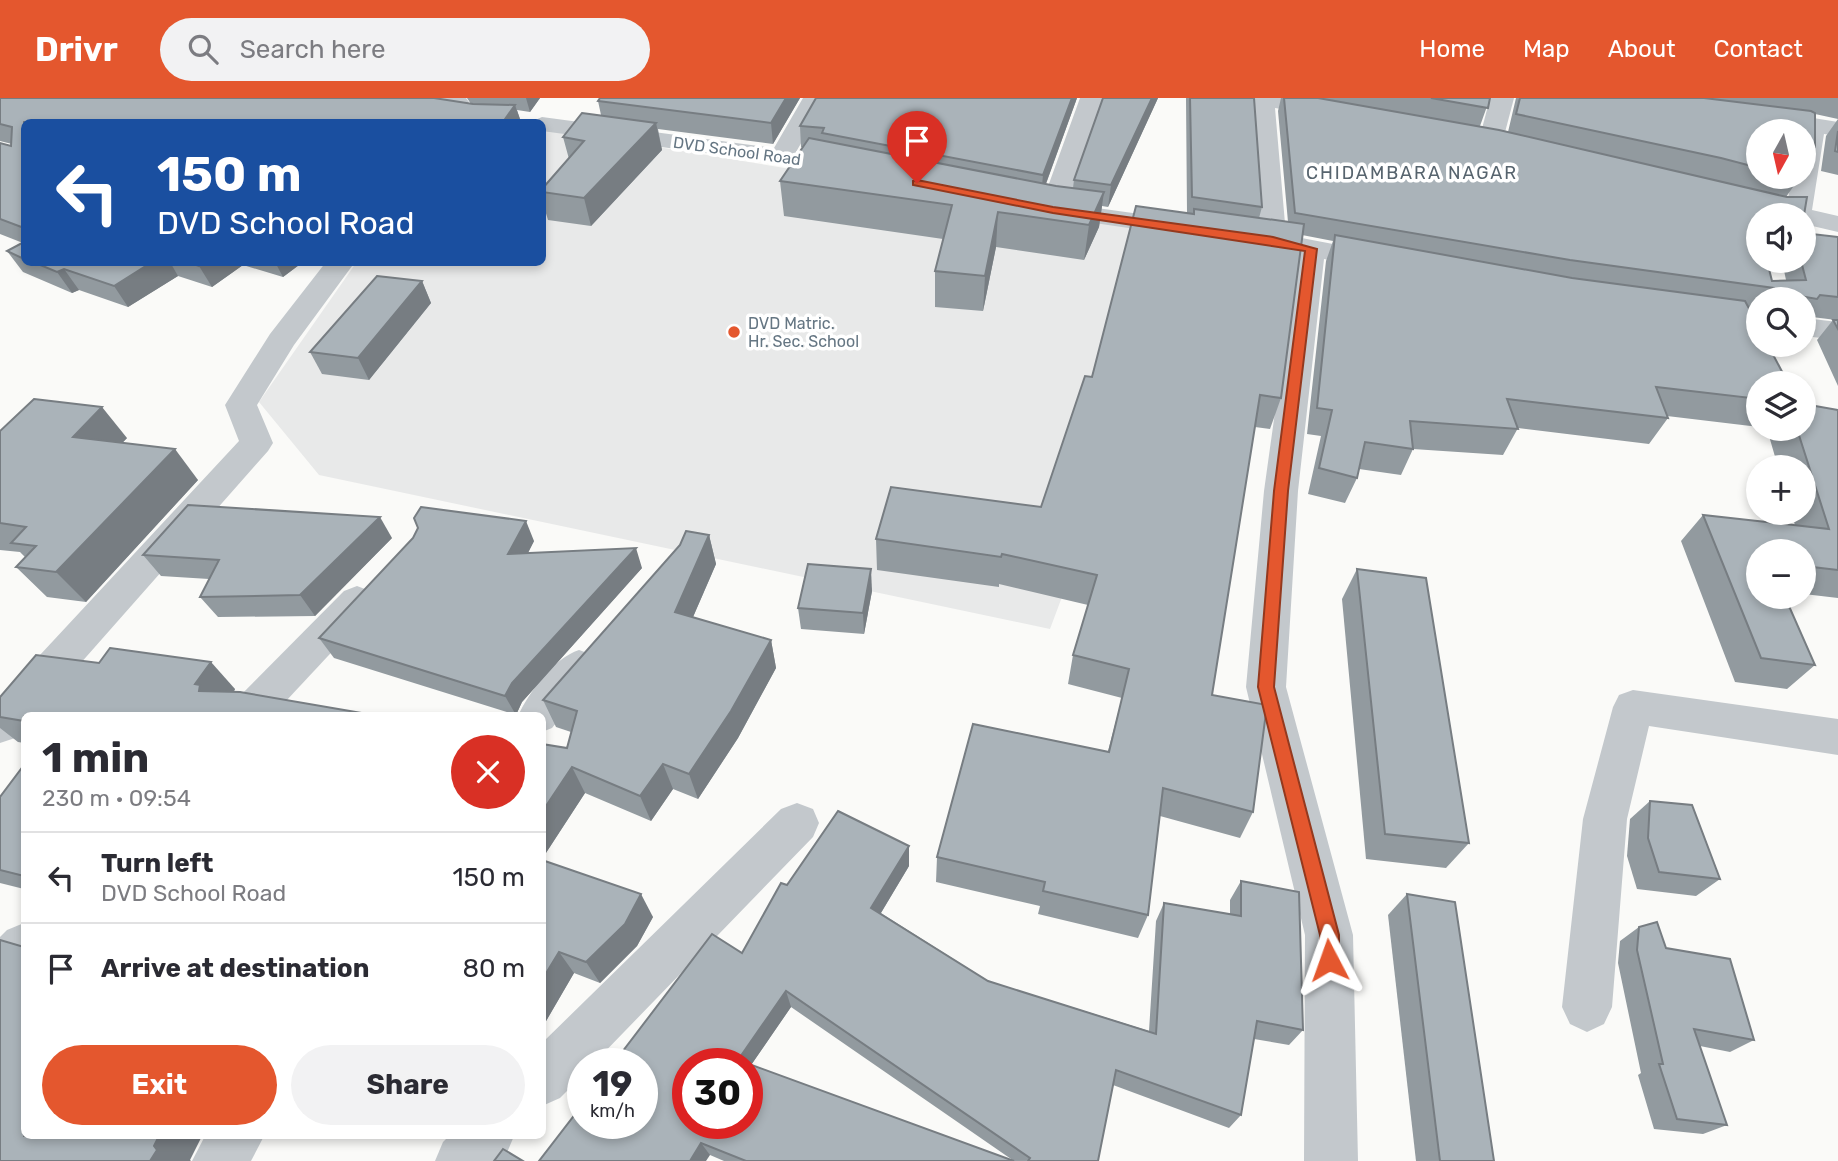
<!DOCTYPE html>
<meta charset="utf-8">
<style>
:root{--surface:#fff;--page:#f2f2f3;--text:#2b2b33;--muted:#7c7c81;--line:#e1e1e2;--accent:#e4572e}
body{margin:0;font-family:Rubik,sans-serif;background:var(--page);color:var(--text);height:100vh;display:flex;flex-direction:column;font-size:26px;white-space:nowrap}
*{box-sizing:border-box;margin:0}
p{font-size:23px;color:var(--muted)}
.icon{flex:none;width:38px;height:38px;fill:none;stroke:currentColor;stroke-width:2;stroke-linecap:round;stroke-linejoin:round}
.map{position:relative;flex:1;overflow:hidden}
.details{position:absolute;left:21px;top:614px;width:525px;height:427px;display:flex;flex-direction:column;background:var(--surface);border-radius:10px;box-shadow:0 4px 10px #0003}
.details>*{flex:none}
.guide{position:absolute;left:21px;top:21px;width:525px;height:147px;border-radius:10px;box-shadow:0 4px 10px #0003;background:#1a4fa0;color:#fff;overflow:hidden}
.needle{width:46px;rotate:188deg}
.controls{position:absolute;left:1746px;top:21px;display:grid;gap:14px}
.controls a{display:grid;place-items:center;width:70px;height:70px;border-radius:50%;background:var(--surface);box-shadow:0 4px 10px #0003;font-size:35px}
.speed{position:absolute;left:567px;top:950px;display:flex;gap:14px;font-size:35px;font-weight:700;text-align:center}
.speed>*{display:grid;place-content:center;width:91px;height:91px;border-radius:50%;background:var(--surface);box-shadow:0 4px 10px #0003;line-height:1}
.speed small{font-size:18px;font-weight:400}
.speed .limit{border:10px solid #d22;background:#fff;color:#111}
.pin{position:absolute;display:grid;place-items:center;width:60px;height:60px;color:#fff;margin:-72px -30px;border-radius:50% 50% 50% 0;rotate:-45deg;box-shadow:0 0 7px #0007}
.pin .icon{rotate:45deg}
.me{position:absolute;width:77px;margin:-38px;rotate:356deg;stroke-linejoin:round;filter:drop-shadow(0 0 5px #0008)}
.turn{display:flex;align-items:center;gap:24px;height:147px;padding:0 21px;font-size:32px}
.turn .icon{width:91px;height:91px;stroke-width:2.5}
.turn b{display:block;font-size:49px;line-height:60px}
.round{display:grid;place-items:center;flex:none;width:74px;height:74px;border-radius:37px;background:var(--page)}
.summary{display:flex;align-items:center;justify-content:space-between;height:119px;padding:0 21px}
h1{font-size:42px;font-weight:700;line-height:52px}
.cta{display:flex;gap:14px;margin-top:auto;padding:14px 21px}
.cta a{flex:1;height:80px;border-radius:42px;background:var(--accent);color:#fff;font-size:28px;font-weight:700;line-height:80px;text-align:center}
.cta a+a{background:var(--page);color:var(--text)}
ul{padding:0;list-style:none}
li{display:flex;align-items:center;gap:21px;height:91px;padding:0 21px;border-top:2px solid var(--line)}
li div{flex:1}
li b{display:block;font-size:26px}
li em{font-style:normal}
header{display:flex;align-items:center;gap:42px;box-sizing:border-box;height:98px;padding:0 35px;background:var(--accent);color:#fff}
header strong{font-size:33px}
nav{display:flex;gap:38px;margin-inline-start:auto;font-size:24px}
.search{width:490px;height:63px;background:var(--page);display:flex;align-items:center;gap:18px;box-sizing:border-box;padding:0 24px;border-radius:38px;color:var(--muted);font-size:26px}
.map>svg:first-child{display:block}
.built{fill:#e8e9e9}
.lines{fill:none;stroke-linecap:round;stroke-linejoin:round}
.street{fill:#c3c8cc;fill-rule:evenodd}
.wall{fill:#929a9f;fill-rule:evenodd}
.shaded-wall{fill:#777d82}
.building{fill:#aab3b9;stroke:#777d82;stroke-width:2;fill-rule:evenodd}
.route{fill:#e4572e;stroke:#94391e;stroke-width:2}
.poi-dot{fill:#e4572e;stroke:#fff;stroke-width:2.5}
.labels{text-anchor:middle;dominant-baseline:central;stroke-width:7;stroke-linejoin:round;paint-order:stroke}
.far-street-label{font-size:16px;fill:#657683;stroke:#fff}
.far-poi-label{font-size:16px;fill:#657683;stroke:#fff;text-anchor:start}
.far-neighbourhood-label{font-size:18px;letter-spacing:2px;fill:#57646e;stroke:#fff}
</style>
<header>
<strong>Drivr</strong>
<div class="search"><svg class="icon" aria-label="search" viewBox="0 0 24 24"><circle cx="10" cy="10" r="6"/><path d="M15 15l6 6"/></svg>Search here</div>
<nav><a>Home</a><a>Map</a><a>About</a><a>Contact</a></nav>
</header>
<div class="map">
<svg width="1838" height="1063" viewBox="0 0 1838 1063">
<rect width="100%" height="100%" fill="#fafaf8"/>
<polygon class="built" points="543,30 1197,138 1050,531 319,377 259,304 356,165 542,164"/>
<g class="lines">
<g class="street">
<path d="M409,0H466L469,4L465,9C449,13 429,9 413,5Z"/>
<polygon points="803,0 827,0 796,54 854,66 858,71 854,76 845,79 781,65 542,33 542,24 531,24 542,19 774,50"/>
<polygon points="1080,0 1104,0 1068,106 1183,122 1193,124 1196,130 1193,136 1183,138 1040,117 1036,111 1042,105"/>
<polygon points="1245,0 1300,0 1339,7 1343,12 1339,17 1331,19 1275,10 1286,137 1380,155 1390,157 1394,163 1390,169 1380,171 1324,161 1298,393 1286,589 1353,837 1358,1063 1304,1063 1305,837 1246,589 1264,393 1297,156 1240,145 1236,139 1240,133 1259,132 1251,5"/>
<polygon points="1490,0 1514,0 1503,42 1500,47 1491,49 1482,47 1479,42"/>
<polygon points="1764,12 1838,24 1838,38 1824,36 1812,112 1838,118 1838,134 1804,126 1804,117 1785,117 1792,79 1804,79 1804,33 1756,24 1752,19 1756,14"/>
<polygon points="326,164 355,164 294,247 257,307 273,345 268,353 34,618 24,618 24,629 15,640 0,645 0,600 239,343 225,307 270,236"/>
<polygon points="1804,220 1838,224 1838,242 1804,238"/>
<polygon points="357,488 370,493 376,503 370,513 272,618 226,618 232,606 344,493"/>
<path d="M579,552L593,557L599,568L593,579L552,630L542,634V618H518C529,594 554,560 579,552Z"/>
<polygon points="1633,592 1838,621 1838,657 1649,628 1627,721 1612,909 1604,926 1587,934 1570,926 1562,909 1583,721 1613,609 1619,597"/>
<polygon points="797,705 813,711 819,725 813,739 593,966 583,966 583,977 560,1000 542,1008 542,945 781,711"/>
<polygon points="24,825 24,883 17,891 0,898 0,839 7,832"/>
<polygon points="205,1038 264,1038 251,1063 192,1063"/>
<polygon points="449,1038 514,1038 506,1057 500,1063 435,1063 443,1044"/>
</g>
</g>
<g class="wall">
<polygon points="0,0 434,1 471,6 467,0 540,0 530,14 517,12 521,24 24,24 24,164 303,164 283,179 243,167 212,189 178,178 128,209 79,192 72,195 23,174 7,153 23,145 0,136 0,45 11,48 12,46 0,43"/>
<polygon points="800,0 773,46 658,31 662,52 591,128 548,122 542,102 542,91 569,61 563,39 601,17 598,3"/>
<polygon points="1077,0 1046,86 1073,90 1074,82 1103,0 1158,0 1108,109 1102,108 1099,129 1084,162 996,149 983,213 935,209 935,173 943,141 784,118 780,83 802,49 801,49 800,28"/>
<polygon points="1186,0 1254,0 1262,109 1259,120 1288,124 1278,13 1281,0 1490,0 1480,28 1508,34 1516,0 1838,0 1838,77 1821,73 1826,38 1838,21 1815,16 1815,49 1804,68 1804,33 1759,33 1759,79 1800,79 1786,99 1759,117 1759,163 1772,183 1786,182 1782,163 1804,163 1838,139 1838,288 1817,242 1833,222 1836,222 1804,218 1804,201 1759,201 1759,210 1748,209 1759,285 1759,329 1667,318 1668,320 1649,346 1518,330 1503,357 1413,351 1401,377 1359,371 1357,380 1345,405 1308,396 1321,338 1307,336 1326,163 1333,143 1302,137 1281,300 1270,331 1255,329 1212,597 1253,714 1240,740 1160,718 1148,817 1138,840 1038,816 1040,808 936,784 937,759 1108,653 1122,600 1068,586 1073,557 1088,507 999,486 999,489 877,472 876,441 1041,409 1092,279 1187,115"/>
<polygon points="422,183 431,205 369,282 322,276 310,254"/>
<polygon points="1838,312 1838,500 1804,496 1804,453 1759,453 1815,567 1787,591 1735,584 1681,443 1703,417 1795,427 1791,415 1804,415 1804,369 1778,369 1767,331 1804,331"/>
<polygon points="0,333 127,340 122,345 198,382 86,504 47,499 16,469 25,459 20,454 0,452"/>
<polygon points="709,437 716,466 693,519 771,542 776,570 738,640 698,701 673,691 651,723 585,695 542,761 571,634 556,629 543,602"/>
<polygon points="392,440 315,518 218,519 200,499 209,481 161,478 143,457"/>
<polygon points="413,440 534,443 528,455 642,470 522,604 516,617 334,560 319,540"/>
<polygon points="1357,471 1469,745 1446,770 1366,761 1342,501"/>
<polygon points="872,493 864,536 801,531 798,510"/>
<polygon points="99,565 235,591 234,594 24,618 24,645 18,644 0,630 0,599"/>
<polygon points="24,667 24,791 0,785 0,699"/>
<polygon points="1650,703 1720,781 1696,798 1637,791 1627,758 1630,721"/>
<path d="M909,748V768L881,815L988,883L1149,933L1156,823L1164,805L1230,816V802L1241,783L1303,932L1289,947L1254,941L1241,1017L1229,1030L1113,987L1098,1063H724L710,1057L539,1063L742,855L787,787ZM791,909L1014,1063L751,967Z"/>
<polygon points="542,762 653,819 637,848 600,885 574,875 542,930"/>
<polygon points="1407,796 1494,1063 1416,1063 1388,817"/>
<polygon points="1639,829 1666,850 1754,942 1730,954 1700,948 1727,1027 1703,1036 1654,1031 1638,977 1641,975 1618,865 1620,843"/>
</g>
<g class="shaded-wall">
<polygon points="526,0 540,0 530,14"/>
<polygon points="786,0 800,0 773,46 771,25"/>
<polygon points="1072,0 1077,0 1041,99 1043,77"/>
<polygon points="1152,0 1158,0 1108,109 1111,87"/>
<polygon points="515,7 521,24 503,24"/>
<polygon points="656,25 662,52 591,128 584,100"/>
<polygon points="1812,56 1804,68 1804,58"/>
<polygon points="1104,94 1099,129 1084,162 1089,127"/>
<polygon points="998,114 996,149 983,213 985,178"/>
<polygon points="152,164 170,164 178,178 128,209 114,188"/>
<polygon points="204,164 242,164 243,167 212,189 199,168"/>
<polygon points="275,164 303,164 283,179"/>
<polygon points="64,171 79,192 72,195 57,174"/>
<polygon points="422,183 431,205 369,282 358,260"/>
<polygon points="102,309 127,340 98,370 73,339"/>
<polygon points="175,351 198,382 86,504 56,474"/>
<polygon points="380,419 392,440 315,518 300,497"/>
<polygon points="526,423 534,443 517,476 508,456"/>
<polygon points="709,437 716,466 683,542 675,514"/>
<polygon points="636,450 642,470 522,604 516,617 505,598 512,585"/>
<polygon points="871,471 872,493 864,536 863,515"/>
<polygon points="771,542 776,570 738,640 698,701 689,676"/>
<polygon points="211,564 235,591 222,611 199,593 195,586"/>
<polygon points="663,666 673,691 651,723 640,698"/>
<polygon points="572,669 585,695 542,761 542,714"/>
<polygon points="909,748 909,768 873,828 871,810"/>
<polygon points="641,796 653,819 637,848 600,885 586,864"/>
<polygon points="559,854 574,875 542,930 542,882"/>
<polygon points="786,893 791,909 747,973 738,962"/>
<polygon points="159,1038 202,1038 190,1062 191,1063 150,1063 154,1048"/>
<polygon points="701,1045 710,1057 706,1063 690,1063"/>
</g>
<g class="building">
<polygon points="0,0 434,0 473,6 515,7 503,24 24,24 24,130 0,121 0,45 11,48 12,29 0,26"/>
<polygon points="600,0 786,0 771,25 598,3"/>
<polygon points="816,0 1072,0 1043,77 822,35 824,30 800,28"/>
<polygon points="1103,0 1152,0 1111,87 1074,82"/>
<polygon points="1190,0 1254,0 1262,109 1192,99"/>
<polygon points="1284,0 1318,0 1499,32 1787,99 1807,99 1804,117 1759,117 1759,163 1767,163 1772,183 1806,182 1801,163 1804,163 1804,135 1838,139 1838,199 1820,197 1817,201 1777,194 1774,190 1570,162 1295,115"/>
<polygon points="1431,0 1490,0 1488,10"/>
<polygon points="1520,0 1704,0 1811,13 1815,15 1815,49 1810,48 1812,56 1804,58 1804,33 1759,33 1759,70 1721,60 1516,16"/>
<polygon points="582,15 656,25 584,100 542,94 542,91 584,43 563,39"/>
<polygon points="1838,33 1838,54 1835,53"/>
<polygon points="809,40 1056,88 1104,94 1089,127 998,114 985,178 935,173 952,107 780,83"/>
<polygon points="1136,108 1194,116 1194,111 1304,126 1281,300 1260,297 1212,597 1267,607 1253,714 1163,690 1148,817 1043,793 1045,784 937,759 973,626 1109,654 1129,571 1073,557 1097,477 1002,456 1001,459 876,441 891,389 1041,409 1085,278 1092,279"/>
<polygon points="1335,137 1572,180 1745,203 1759,229 1759,247 1768,247 1788,285 1759,285 1759,301 1656,289 1668,320 1507,301 1518,331 1410,323 1413,351 1365,344 1357,380 1319,370 1332,312 1317,310"/>
<polygon points="24,144 24,161 7,153"/>
<polygon points="33,164 152,164 114,188 64,171 57,174"/>
<polygon points="189,164 204,164 199,168"/>
<polygon points="377,178 422,183 358,260 310,254"/>
<polygon points="1833,222 1838,222 1838,231"/>
<polygon points="34,301 102,309 73,339 175,351 56,474 16,469 36,448 11,445 26,429 0,425 0,333"/>
<polygon points="1804,306 1838,312 1838,472 1804,468 1804,453 1759,453 1759,499 1785,499 1815,567 1761,560 1703,417 1829,431 1797,331 1804,331"/>
<polygon points="188,407 380,419 300,497 200,499 219,462 143,457"/>
<polygon points="421,409 526,423 508,456 636,450 512,585 505,598 319,540 413,440 418,430 414,420"/>
<polygon points="686,433 709,437 675,514 771,542 731,613 689,676 663,666 640,698 572,669 542,714 542,646 567,650 577,613 543,602 680,447"/>
<polygon points="808,466 871,471 863,515 798,510"/>
<polygon points="1357,471 1426,480 1469,745 1385,736"/>
<polygon points="110,550 211,564 195,586 200,587 199,593 240,594 379,618 24,618 24,623 0,619 0,599 36,557 99,565"/>
<polygon points="24,667 24,778 0,772 0,699"/>
<polygon points="1650,703 1692,707 1720,781 1659,774 1648,740"/>
<path d="M838,713L909,748L871,810L988,883L1156,936L1164,805L1241,818V783L1299,794L1303,932L1257,923L1241,1017L1116,972L1098,1063H1028L1030,1060L786,893L738,962L1014,1063H746L701,1045L690,1063H539L583,1006V1026H642V966H613L712,836L742,855L781,785L787,787ZM688,966H747V1026H688Z"/>
<polygon points="542,762 641,796 625,826 586,864 559,854 542,882"/>
<polygon points="1407,796 1455,804 1494,1063 1440,1063"/>
<polygon points="1657,824 1666,850 1730,861 1754,942 1694,931 1727,1027 1677,1021 1659,966 1663,966 1637,852 1639,829"/>
<polygon points="0,842 24,849 24,1038 159,1038 154,1048 157,1052 150,1063 0,1063"/>
<polygon points="503,1051 523,1063 494,1063"/>
</g>
<polygon class="route" points="917,82 1053,109 1273,139 1317,151 1288,393 1274,589 1339,837 1339,862 1336,869 1329,872 1322,869 1320,862 1320,837 1258,589 1274,393 1305,153 1053,115 913,87 913,83"/>
<circle class="poi-dot" cx="734" cy="234" r="7"/>
<g class="labels">
<g class="far-street-label">
<text transform="translate(737 53) rotate(8)">DVD School Road</text>
</g>
<g class="far-poi-label">
<text x="748" y="225">DVD Matric.<tspan x="748" dy="18">Hr. Sec. School</tspan></text>
</g>
<g class="far-neighbourhood-label">
<text x="1412" y="75">CHIDAMBARA NAGAR</text>
</g>
</g>
</svg>
<div class="controls">
<a><svg class="needle" viewBox="-14 -14 28 28"><path d="M0-13l5 13h-10z" fill="#e53935"/><path d="M0 13l5-13h-10z" fill="#7c7c81"/></svg></a>
<a><svg class="icon" aria-label="sound" viewBox="0 0 24 24"><path d="M4 9h4l5-4v14l-5-4H4zM17 9q2 3 0 6"/></svg></a>
<a><svg class="icon" aria-label="search" viewBox="0 0 24 24"><circle cx="10" cy="10" r="6"/><path d="M15 15l6 6"/></svg></a>
<a><svg class="icon" aria-label="layers" viewBox="0 0 24 24"><path d="M12 4l9 5-9 5-9-5zM3 14l9 5 9-5"/></svg></a>
<a>+</a>
<a>−</a>
</div>
<div class="speed"><div>19<small>km/h</small></div><div class="limit">30</div></div>
<div class="pin" style="left:917px;top:85px;background:#d93025"><svg class="icon" aria-label="arrive" viewBox="0 0 24 24"><path d="M6 21V4h12l-3 4 3 4H6"/></svg></div>
<svg class="me" style="left:1329px;top:862px" viewBox="-20 -20 40 40"><path d="M0-17L14 15 0 8-14 15z" fill="#e4572e" stroke="#fff" stroke-width="4"/></svg>
<div class="guide">
<div class="turn"><svg class="icon" aria-label="left" viewBox="0 0 24 24"><path d="M17 20v-9H6M10 6l-5 5 5 5"/></svg><div><b>150 m</b>DVD School Road</div></div>
</div>
<section class="details">
<div class="summary"><div><h1>1 min</h1><p>230 m · 09:54</p></div><a class="round" style="background:#d93025;color:#fff"><svg class="icon" aria-label="close" viewBox="0 0 24 24"><path d="M6 6l12 12M18 6L6 18"/></svg></a></div>
<ul>
<li><svg class="icon" aria-label="left" viewBox="0 0 24 24"><path d="M17 20v-9H6M10 6l-5 5 5 5"/></svg><div><b>Turn left</b><p>DVD School Road</p></div><em>150 m</em></li>
<li><svg class="icon" aria-label="arrive" viewBox="0 0 24 24"><path d="M6 21V4h12l-3 4 3 4H6"/></svg><div><b>Arrive at destination</b></div><em>80 m</em></li>
</ul>
<div class="cta"><a>Exit</a><a>Share</a></div>
</section>
</div>
